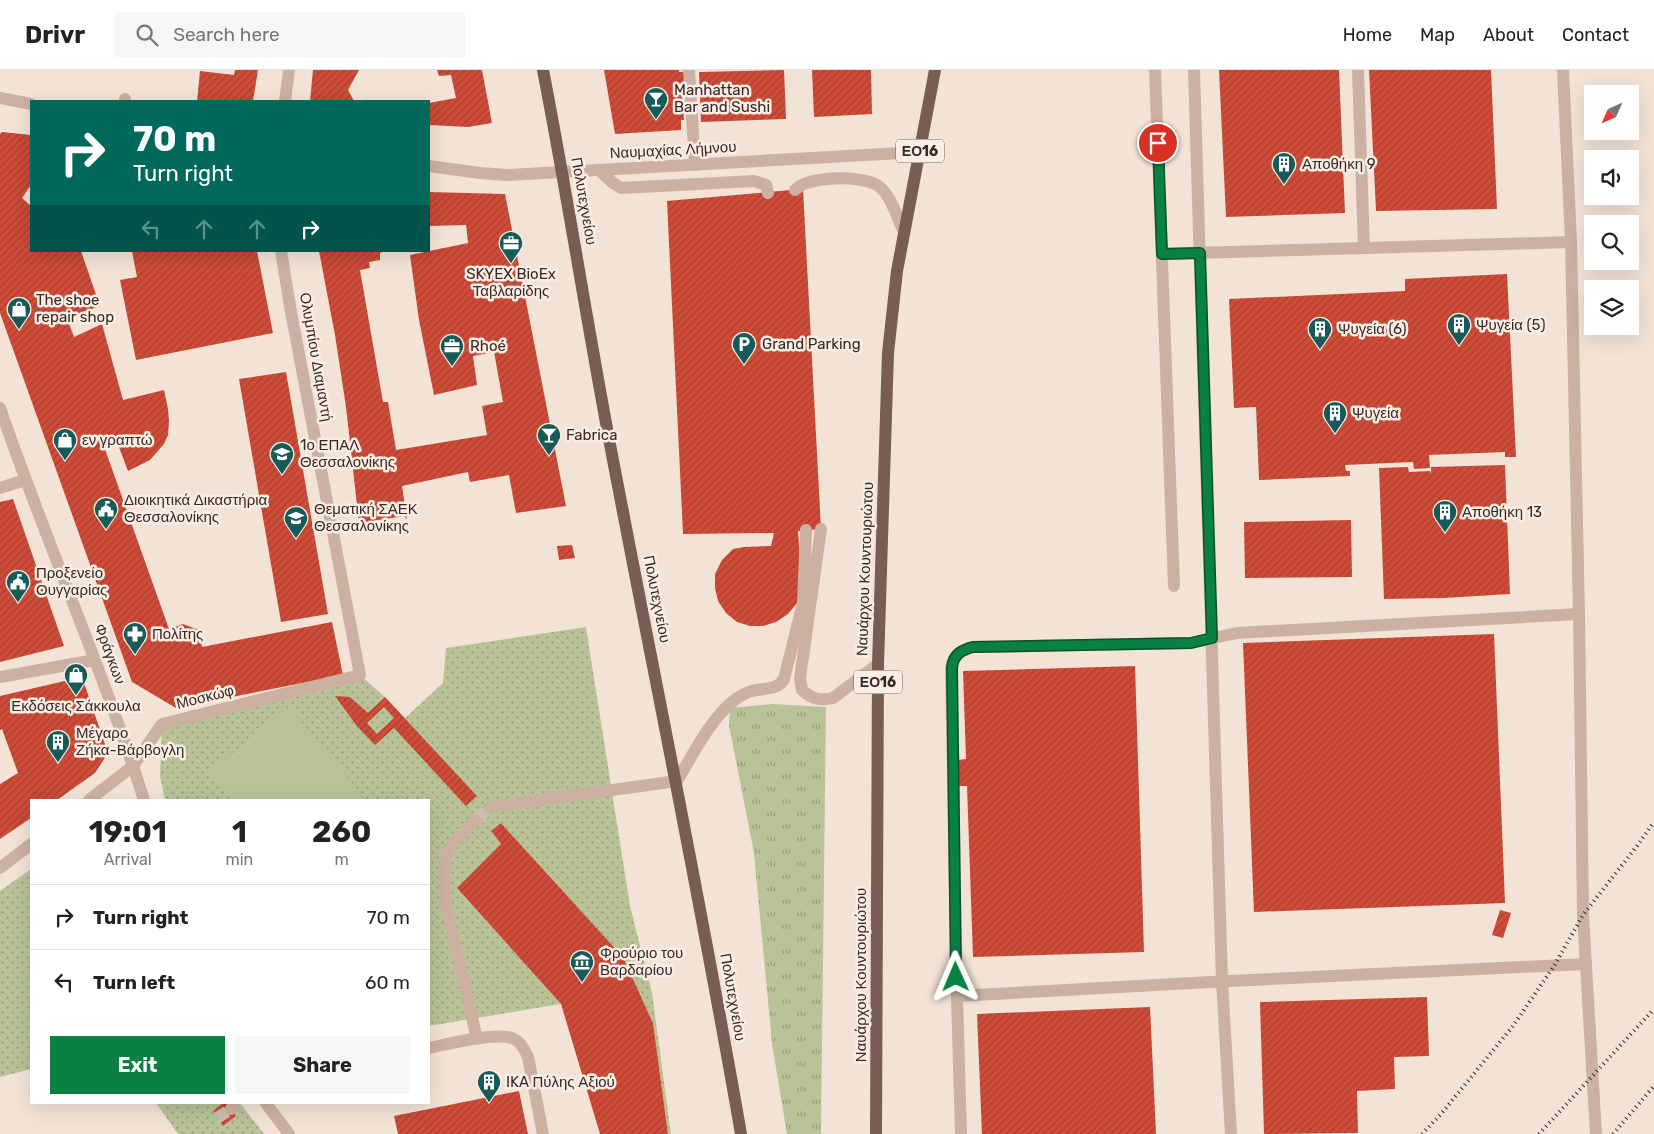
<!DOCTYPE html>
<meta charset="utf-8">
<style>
:root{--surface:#fff;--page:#f6f6f6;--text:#222;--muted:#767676;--line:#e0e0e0;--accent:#0b8043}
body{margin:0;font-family:Rubik,sans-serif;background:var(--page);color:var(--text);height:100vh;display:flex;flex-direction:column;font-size:19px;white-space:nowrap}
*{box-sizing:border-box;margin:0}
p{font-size:16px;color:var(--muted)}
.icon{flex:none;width:28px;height:28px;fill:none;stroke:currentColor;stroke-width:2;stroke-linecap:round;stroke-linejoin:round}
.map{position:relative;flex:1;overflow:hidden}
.details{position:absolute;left:30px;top:729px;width:400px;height:305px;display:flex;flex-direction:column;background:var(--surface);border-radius:0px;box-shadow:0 5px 20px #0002}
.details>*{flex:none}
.banner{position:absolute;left:30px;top:30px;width:400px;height:152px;border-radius:0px;box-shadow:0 5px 20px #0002;background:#00695c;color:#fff;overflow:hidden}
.needle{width:32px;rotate:225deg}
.buttons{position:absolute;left:1584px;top:15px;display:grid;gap:10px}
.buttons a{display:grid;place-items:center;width:55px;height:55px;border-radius:0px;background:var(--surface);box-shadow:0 5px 20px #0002;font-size:25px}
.pin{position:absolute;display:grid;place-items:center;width:42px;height:42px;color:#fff;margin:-21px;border:2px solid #fff;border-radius:50%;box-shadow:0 1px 5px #0007}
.me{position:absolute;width:55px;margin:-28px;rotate:359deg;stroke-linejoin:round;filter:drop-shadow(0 0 4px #0008)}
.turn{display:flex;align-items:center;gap:18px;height:105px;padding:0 20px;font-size:22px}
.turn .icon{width:65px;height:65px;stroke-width:2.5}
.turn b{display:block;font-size:35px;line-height:42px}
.lanes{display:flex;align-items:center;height:48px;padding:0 20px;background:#0003;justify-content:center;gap:25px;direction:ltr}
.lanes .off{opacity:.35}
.eta{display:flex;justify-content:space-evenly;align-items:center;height:85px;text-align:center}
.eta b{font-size:30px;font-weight:700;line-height:35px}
.cta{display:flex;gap:10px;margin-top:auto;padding:10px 20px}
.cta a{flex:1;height:58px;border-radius:0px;background:var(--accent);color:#fff;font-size:20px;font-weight:700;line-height:58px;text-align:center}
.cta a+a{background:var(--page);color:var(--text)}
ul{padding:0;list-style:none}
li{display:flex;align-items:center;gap:15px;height:65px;padding:0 20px;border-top:1px solid var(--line)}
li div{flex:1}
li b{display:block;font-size:19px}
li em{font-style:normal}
header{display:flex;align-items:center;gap:30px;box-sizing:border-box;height:70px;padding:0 25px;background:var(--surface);border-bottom:1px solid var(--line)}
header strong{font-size:24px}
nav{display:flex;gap:28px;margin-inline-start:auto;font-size:18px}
.search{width:350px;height:45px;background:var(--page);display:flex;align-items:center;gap:12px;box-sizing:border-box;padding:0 18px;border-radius:0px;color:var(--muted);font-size:19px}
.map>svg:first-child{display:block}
.grass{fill:url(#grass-dots)}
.park{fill:url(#park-tufts)}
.pitch{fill:#b9c397}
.building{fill:url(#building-hatch);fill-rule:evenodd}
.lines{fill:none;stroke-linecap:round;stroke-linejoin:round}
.street-tunnel{stroke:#cdbeb3;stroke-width:12;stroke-dasharray:12 6;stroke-linecap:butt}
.lane{stroke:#ccb1a3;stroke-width:12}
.street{stroke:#ccb1a3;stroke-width:12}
.primary{stroke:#795d55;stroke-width:12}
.rail{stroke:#362925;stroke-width:4;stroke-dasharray:1 4;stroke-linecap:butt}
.route-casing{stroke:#07532c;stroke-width:12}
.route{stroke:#0b8043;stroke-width:9}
.labels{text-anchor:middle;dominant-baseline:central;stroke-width:5;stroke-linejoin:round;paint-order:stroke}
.shield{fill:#faeee4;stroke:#71645e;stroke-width:1}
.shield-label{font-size:14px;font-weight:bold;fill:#362925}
.poi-label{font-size:15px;fill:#362925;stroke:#faeee4;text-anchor:start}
.street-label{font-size:15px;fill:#362925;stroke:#faeee4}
</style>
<header>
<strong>Drivr</strong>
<div class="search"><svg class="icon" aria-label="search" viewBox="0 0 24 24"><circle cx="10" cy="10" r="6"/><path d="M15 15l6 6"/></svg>Search here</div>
<nav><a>Home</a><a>Map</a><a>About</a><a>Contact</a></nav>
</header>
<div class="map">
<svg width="1654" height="1064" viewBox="0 0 1654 1064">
<defs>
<pattern id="grass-dots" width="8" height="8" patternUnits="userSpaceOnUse" patternTransform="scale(1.25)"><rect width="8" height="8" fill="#b9c397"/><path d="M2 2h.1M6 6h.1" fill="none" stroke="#979e7b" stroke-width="1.8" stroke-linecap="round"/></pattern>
<pattern id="park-tufts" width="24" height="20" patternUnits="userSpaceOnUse" patternTransform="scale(1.25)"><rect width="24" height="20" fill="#b9c397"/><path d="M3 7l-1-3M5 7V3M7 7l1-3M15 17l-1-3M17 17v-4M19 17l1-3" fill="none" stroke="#979e7b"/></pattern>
<pattern id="building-hatch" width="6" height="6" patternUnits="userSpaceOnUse" patternTransform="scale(1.25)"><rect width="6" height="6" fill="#cf4c39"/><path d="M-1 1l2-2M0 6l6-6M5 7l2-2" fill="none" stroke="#a93f30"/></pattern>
</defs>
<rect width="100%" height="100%" fill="#f3e3d7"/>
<g class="grass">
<polygon points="586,557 630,836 652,923 671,1064 668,1064 653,953 623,887 501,753 491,761 501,774 457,818 561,934 429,956 429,730 165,730 160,707 162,654 360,605 385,627 405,648 443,613 446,578"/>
<polygon points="31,799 31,999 0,1007 0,821"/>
<polygon points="156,1033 224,1033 213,1041 223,1056 236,1046 226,1033 240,1033 264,1064 178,1064"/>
</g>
<polygon class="park" points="773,634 826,637 821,1064 787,1064 772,974 754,783 729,655 730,638"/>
<polygon class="pitch" points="289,637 366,730 231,730 209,702"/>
<g class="building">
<polygon points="235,0 258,0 253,31 197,31 200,1 234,5"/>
<polygon points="313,0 359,0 348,20 354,31 310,31"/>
<polygon points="437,0 482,0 492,53 468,57 429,55 429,33 456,28 451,5 439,6"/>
<polygon points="604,0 679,0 679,2 684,2 685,13 679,14 680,25 682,25 684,50 681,50 681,60 615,64"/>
<polygon points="784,0 786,49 701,52 699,2"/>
<polygon points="812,0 871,0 872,44 814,47"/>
<polygon points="1219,0 1339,0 1345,143 1226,147"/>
<polygon points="1369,0 1491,0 1497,139 1376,141"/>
<polygon points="2,62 31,65 31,115 22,128 31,136 31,181 81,181 100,236 67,248 74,267 102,254 123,330 164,320 168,339 169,351 168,365 164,374 150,390 128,401 117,372 108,376 104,369 101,368 169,559 183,554 199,560 202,577 332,552 343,605 176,638 132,612 0,243 0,64"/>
<polygon points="803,119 821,459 798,461 802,517 799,531 788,544 776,552 763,556 750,556 737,552 726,543 718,531 715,518 715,504 722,490 733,479 744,477 771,476 774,463 683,464 667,131"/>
<polygon points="429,122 505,124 566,436 516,443 509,405 470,412 468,402 402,416 407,449 404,446 359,453 346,337 335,265 319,181 384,181 380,183 380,190 369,192 370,198 360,200 383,332 388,332 396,380 487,365 482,336 503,332 494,282 473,286 477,315 434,325 419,250 410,185 468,173 466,155 429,156"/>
<polygon points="132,181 257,181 273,263 136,290 120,210 137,207"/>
<polygon points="1507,204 1516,387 1505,387 1505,382 1429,385 1430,398 1414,399 1413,392 1345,395 1346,401 1350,401 1350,406 1259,410 1256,337 1234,338 1229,229 1405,221 1405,209"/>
<polygon points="286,302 328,544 281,552 239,309"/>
<polygon points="1505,395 1510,524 1444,528 1384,529 1379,398 1408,397 1409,402 1430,401 1431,404 1431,397"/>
<polygon points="13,429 64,576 0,592 0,432"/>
<polygon points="1351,450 1352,507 1245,508 1244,452"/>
<polygon points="572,475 575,488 559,490 557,476"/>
<polygon points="1494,564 1505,833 1254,842 1243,573"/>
<polygon points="1135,596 1144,882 973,887 967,716 959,716 958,690 966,689 963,601"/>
<polygon points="82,607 108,683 95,703 57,730 31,730 31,748 0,769 0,714 18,703 2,659 0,660 0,626"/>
<path d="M335,626L350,627L368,643L385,627L477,726L466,736L394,658L375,675L356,655ZM384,637L394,648L377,664L367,653Z"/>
<polygon points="501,753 623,887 653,953 668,1064 600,1064 561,934 457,818 501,774 491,761"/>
<polygon points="1500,840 1511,843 1503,868 1492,865"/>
<polygon points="1427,927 1429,986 1394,987 1395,1019 1357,1021 1358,1063 1264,1064 1260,932"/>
<polygon points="1150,937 1156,1064 982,1064 977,944"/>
<polygon points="519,1021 528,1064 398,1064 394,1046"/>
<polygon points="224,1032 226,1032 236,1046 223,1056 213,1041"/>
</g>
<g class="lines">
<g class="street-tunnel">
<polyline points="476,750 490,737"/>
<polyline points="217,1048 231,1039"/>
</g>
<g class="lane">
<polyline points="689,0 695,95"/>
<polyline points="1155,0 1174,516"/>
<polyline points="1194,0 1222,911 1231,1064"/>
<polyline points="1358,0 1364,178"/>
<polyline points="1563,0 1571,172 1579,544 1583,845 1596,1064"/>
<polyline points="125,31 125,29"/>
<polyline points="599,100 613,113 621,118 754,111 766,115 768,123"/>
<path d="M795,120C807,106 861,105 877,115C891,124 897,148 904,162"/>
<polyline points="1162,184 1571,172"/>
<path d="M821,459L800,608L802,620C812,629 820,631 833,628L878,594"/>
<path d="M677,711C692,686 712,646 736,629C739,627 745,623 749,622C762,617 776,622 784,609L803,533L806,460"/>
<polyline points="957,926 1229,911 1586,894"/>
<path d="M429,978C448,974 498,961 514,969C521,972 525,980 528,987L543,1064"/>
<path d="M961,1064L957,926L951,598C953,585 961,580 973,577L1191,573L1237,563L1579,544"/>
</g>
<g class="street">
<polyline points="0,28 31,34"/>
<polyline points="285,31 289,0"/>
<polyline points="429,96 480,103 506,105 920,82"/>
<path d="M0,338C45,469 102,597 144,730"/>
<polyline points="0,418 25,410"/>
<polyline points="0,607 95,590"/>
<polyline points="89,730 133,696 162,654 360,605 291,242 281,181"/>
<polyline points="490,737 677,711"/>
<polyline points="476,750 450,777 445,792 444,803 446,834 477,969"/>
<polyline points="0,798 31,774"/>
<polyline points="265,1032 289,1064"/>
<polyline points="231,1039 235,1032"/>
</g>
<g class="primary">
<path d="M543,0C567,123 586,247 609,369C653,601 701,832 741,1064"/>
<polyline points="876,1064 878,594 888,283 897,201 935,0"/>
</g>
<g class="rail">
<polyline points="1422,1064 1441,1044 1513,956 1554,896 1583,845 1637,776 1654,752"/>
<polyline points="1539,1064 1654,939"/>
<polyline points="1613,1064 1654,1016"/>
</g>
</g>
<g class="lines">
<g class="route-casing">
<path id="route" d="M956,907L952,598C953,585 961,580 973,577L1191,573L1212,568L1200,183L1162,184L1158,73"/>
</g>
<use href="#route" class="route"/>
</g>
<defs>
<g id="bar-pin" transform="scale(1.25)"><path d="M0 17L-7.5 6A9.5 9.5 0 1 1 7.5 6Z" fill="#185a57" stroke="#faeee4"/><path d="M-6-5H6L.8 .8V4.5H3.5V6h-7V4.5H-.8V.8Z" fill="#fff"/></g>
<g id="building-pin" transform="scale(1.25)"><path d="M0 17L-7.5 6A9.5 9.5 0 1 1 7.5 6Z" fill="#185a57" stroke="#faeee4"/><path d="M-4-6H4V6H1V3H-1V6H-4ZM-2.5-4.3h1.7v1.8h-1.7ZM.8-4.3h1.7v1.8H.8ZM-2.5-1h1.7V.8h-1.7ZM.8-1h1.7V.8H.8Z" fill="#fff"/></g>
<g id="office-pin" transform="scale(1.25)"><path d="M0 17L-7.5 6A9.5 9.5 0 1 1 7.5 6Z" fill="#185a57" stroke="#faeee4"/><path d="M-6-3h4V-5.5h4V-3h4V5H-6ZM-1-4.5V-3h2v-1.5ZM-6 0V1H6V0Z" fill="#fff"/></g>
<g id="shop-pin" transform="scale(1.25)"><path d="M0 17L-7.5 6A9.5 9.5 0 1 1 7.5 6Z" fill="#185a57" stroke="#faeee4"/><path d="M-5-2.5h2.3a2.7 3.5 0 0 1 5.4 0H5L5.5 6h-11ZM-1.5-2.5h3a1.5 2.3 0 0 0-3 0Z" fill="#fff"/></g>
<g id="parking-pin" transform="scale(1.25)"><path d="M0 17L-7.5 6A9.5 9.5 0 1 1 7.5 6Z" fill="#185a57" stroke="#faeee4"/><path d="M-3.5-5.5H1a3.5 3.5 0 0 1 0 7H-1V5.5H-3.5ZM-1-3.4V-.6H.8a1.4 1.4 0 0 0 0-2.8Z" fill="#fff"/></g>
<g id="school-pin" transform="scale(1.25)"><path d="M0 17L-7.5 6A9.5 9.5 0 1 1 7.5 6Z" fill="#185a57" stroke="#faeee4"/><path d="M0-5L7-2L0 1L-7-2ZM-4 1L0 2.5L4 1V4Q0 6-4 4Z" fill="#fff"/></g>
<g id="civic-pin" transform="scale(1.25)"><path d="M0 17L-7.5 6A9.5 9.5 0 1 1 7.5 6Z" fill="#185a57" stroke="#faeee4"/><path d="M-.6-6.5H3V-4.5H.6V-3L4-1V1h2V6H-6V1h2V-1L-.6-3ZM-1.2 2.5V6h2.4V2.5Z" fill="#fff"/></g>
<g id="pharmacy-pin" transform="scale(1.25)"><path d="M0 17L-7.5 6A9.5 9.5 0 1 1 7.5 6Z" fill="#185a57" stroke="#faeee4"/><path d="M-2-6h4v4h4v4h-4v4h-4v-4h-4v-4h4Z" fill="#fff"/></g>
<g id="museum-pin" transform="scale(1.25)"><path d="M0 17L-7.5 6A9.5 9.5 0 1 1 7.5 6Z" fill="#185a57" stroke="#faeee4"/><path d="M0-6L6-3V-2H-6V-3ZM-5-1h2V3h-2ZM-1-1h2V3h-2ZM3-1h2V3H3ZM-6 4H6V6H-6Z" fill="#fff"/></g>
</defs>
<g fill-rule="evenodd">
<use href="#bar-pin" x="656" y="29"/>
<use href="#building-pin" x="1284" y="94"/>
<use href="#office-pin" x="511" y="173"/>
<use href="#shop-pin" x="19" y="239"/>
<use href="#building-pin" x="1459" y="255"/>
<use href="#building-pin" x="1320" y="259"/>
<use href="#parking-pin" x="744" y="274"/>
<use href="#office-pin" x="452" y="276"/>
<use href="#building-pin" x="1335" y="343"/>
<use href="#bar-pin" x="549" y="365"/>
<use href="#shop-pin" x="65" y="370"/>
<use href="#school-pin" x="282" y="384"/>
<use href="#civic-pin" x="106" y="439"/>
<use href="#building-pin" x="1445" y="442"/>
<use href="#school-pin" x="296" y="448"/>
<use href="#civic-pin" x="18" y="512"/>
<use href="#pharmacy-pin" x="135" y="564"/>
<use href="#shop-pin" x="76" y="605"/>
<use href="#building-pin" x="58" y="672"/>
<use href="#museum-pin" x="582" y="892"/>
<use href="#building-pin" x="489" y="1012"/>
</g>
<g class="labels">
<g class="shield">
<rect x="896" y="69.5" width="48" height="23" rx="4"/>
<rect x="854" y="600.5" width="48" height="23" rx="4"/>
</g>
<g class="shield-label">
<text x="920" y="81">ΕΟ16</text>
<text x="878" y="612">ΕΟ16</text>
</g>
<g class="poi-label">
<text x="674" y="20">Manhattan<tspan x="674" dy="17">Bar and Sushi</tspan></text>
<text x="1302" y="94">Αποθήκη 9</text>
<text x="511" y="204" text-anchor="middle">SKYEX BioEx<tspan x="511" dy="17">Ταβλαρίδης</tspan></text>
<text x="36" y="230">The shoe<tspan x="36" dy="17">repair shop</tspan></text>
<text x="1476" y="255">Ψυγεία (5)</text>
<text x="1338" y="259">Ψυγεία (6)</text>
<text x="762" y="274">Grand Parking</text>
<text x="470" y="276">Rhoé</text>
<text x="1352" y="343">Ψυγεία</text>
<text x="566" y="365">Fabrica</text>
<text x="82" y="370">εν γραπτώ</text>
<text x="300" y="375">1ο ΕΠΑΛ<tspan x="300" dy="17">Θεσσαλονίκης</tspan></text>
<text x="124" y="430">Διοικητικά Δικαστήρια<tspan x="124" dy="17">Θεσσαλονίκης</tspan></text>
<text x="314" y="439">Θεματική ΣΑΕΚ<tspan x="314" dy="17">Θεσσαλονίκης</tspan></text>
<text x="1462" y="442">Αποθήκη 13</text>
<text x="36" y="503">Προξενείο<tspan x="36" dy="17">Ουγγαρίας</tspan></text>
<text x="152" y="564">Πολίτης</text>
<text x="76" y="636" text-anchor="middle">Εκδόσεις Σάκκουλα</text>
<text x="76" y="663">Μέγαρο<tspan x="76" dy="17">Ζήκα-Βάρβογλη</tspan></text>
<text x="600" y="883">Φρούριο του<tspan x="600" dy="17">Βαρδαρίου</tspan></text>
<text x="506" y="1012">IKA Πύλης Αξιού</text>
</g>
<g class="street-label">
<text transform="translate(673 80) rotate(-3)">Ναυμαχίας Λήμνου</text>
<text transform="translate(584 131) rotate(80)">Πολυτεχνείου</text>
<text transform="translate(316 287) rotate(80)">Ολυμπίου Διαμαντή</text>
<text transform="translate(865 499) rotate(-88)">Ναυάρχου Κουντουριώτου</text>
<text transform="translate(657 529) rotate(79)">Πολυτεχνείου</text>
<text transform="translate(110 584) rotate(70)">Φράγκων</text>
<text transform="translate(205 627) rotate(-14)">Μοσκώφ</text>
<text transform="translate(861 905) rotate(-90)">Ναυάρχου Κουντουριώτου</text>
<text transform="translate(733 927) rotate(80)">Πολυτεχνείου</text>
</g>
</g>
</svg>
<div class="buttons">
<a><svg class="needle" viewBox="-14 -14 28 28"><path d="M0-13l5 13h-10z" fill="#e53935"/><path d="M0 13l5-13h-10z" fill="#767676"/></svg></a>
<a><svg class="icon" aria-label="sound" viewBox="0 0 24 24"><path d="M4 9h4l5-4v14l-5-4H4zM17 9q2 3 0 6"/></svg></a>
<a><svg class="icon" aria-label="search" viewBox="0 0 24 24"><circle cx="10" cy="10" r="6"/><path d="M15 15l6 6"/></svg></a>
<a><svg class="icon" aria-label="layers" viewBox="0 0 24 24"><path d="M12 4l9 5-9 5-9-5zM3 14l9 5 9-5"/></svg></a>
</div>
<div class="pin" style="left:1158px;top:73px;background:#d93025"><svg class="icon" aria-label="arrive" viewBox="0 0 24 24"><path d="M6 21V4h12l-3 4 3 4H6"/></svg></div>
<svg class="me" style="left:956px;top:907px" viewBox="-20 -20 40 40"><path d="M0-17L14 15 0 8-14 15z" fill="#0b8043" stroke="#fff" stroke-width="4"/></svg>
<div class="banner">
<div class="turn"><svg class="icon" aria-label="right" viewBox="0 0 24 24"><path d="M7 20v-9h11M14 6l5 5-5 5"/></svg><div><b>70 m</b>Turn right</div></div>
<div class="lanes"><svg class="icon off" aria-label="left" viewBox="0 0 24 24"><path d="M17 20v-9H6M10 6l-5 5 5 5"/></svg><svg class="icon off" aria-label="ahead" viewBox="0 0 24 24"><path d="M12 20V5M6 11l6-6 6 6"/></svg><svg class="icon off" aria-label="ahead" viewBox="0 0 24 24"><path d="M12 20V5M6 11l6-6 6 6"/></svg><svg class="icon" aria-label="right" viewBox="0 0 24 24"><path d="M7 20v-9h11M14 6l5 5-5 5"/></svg></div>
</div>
<section class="details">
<div class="eta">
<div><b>19:01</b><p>Arrival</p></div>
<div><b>1</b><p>min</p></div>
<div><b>260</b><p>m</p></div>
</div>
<ul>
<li><svg class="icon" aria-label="right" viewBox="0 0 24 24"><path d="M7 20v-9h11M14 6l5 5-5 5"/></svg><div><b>Turn right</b></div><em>70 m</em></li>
<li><svg class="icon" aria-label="left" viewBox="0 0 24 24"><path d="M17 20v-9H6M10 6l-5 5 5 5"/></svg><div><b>Turn left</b></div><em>60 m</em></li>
</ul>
<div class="cta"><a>Exit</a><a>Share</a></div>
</section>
</div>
